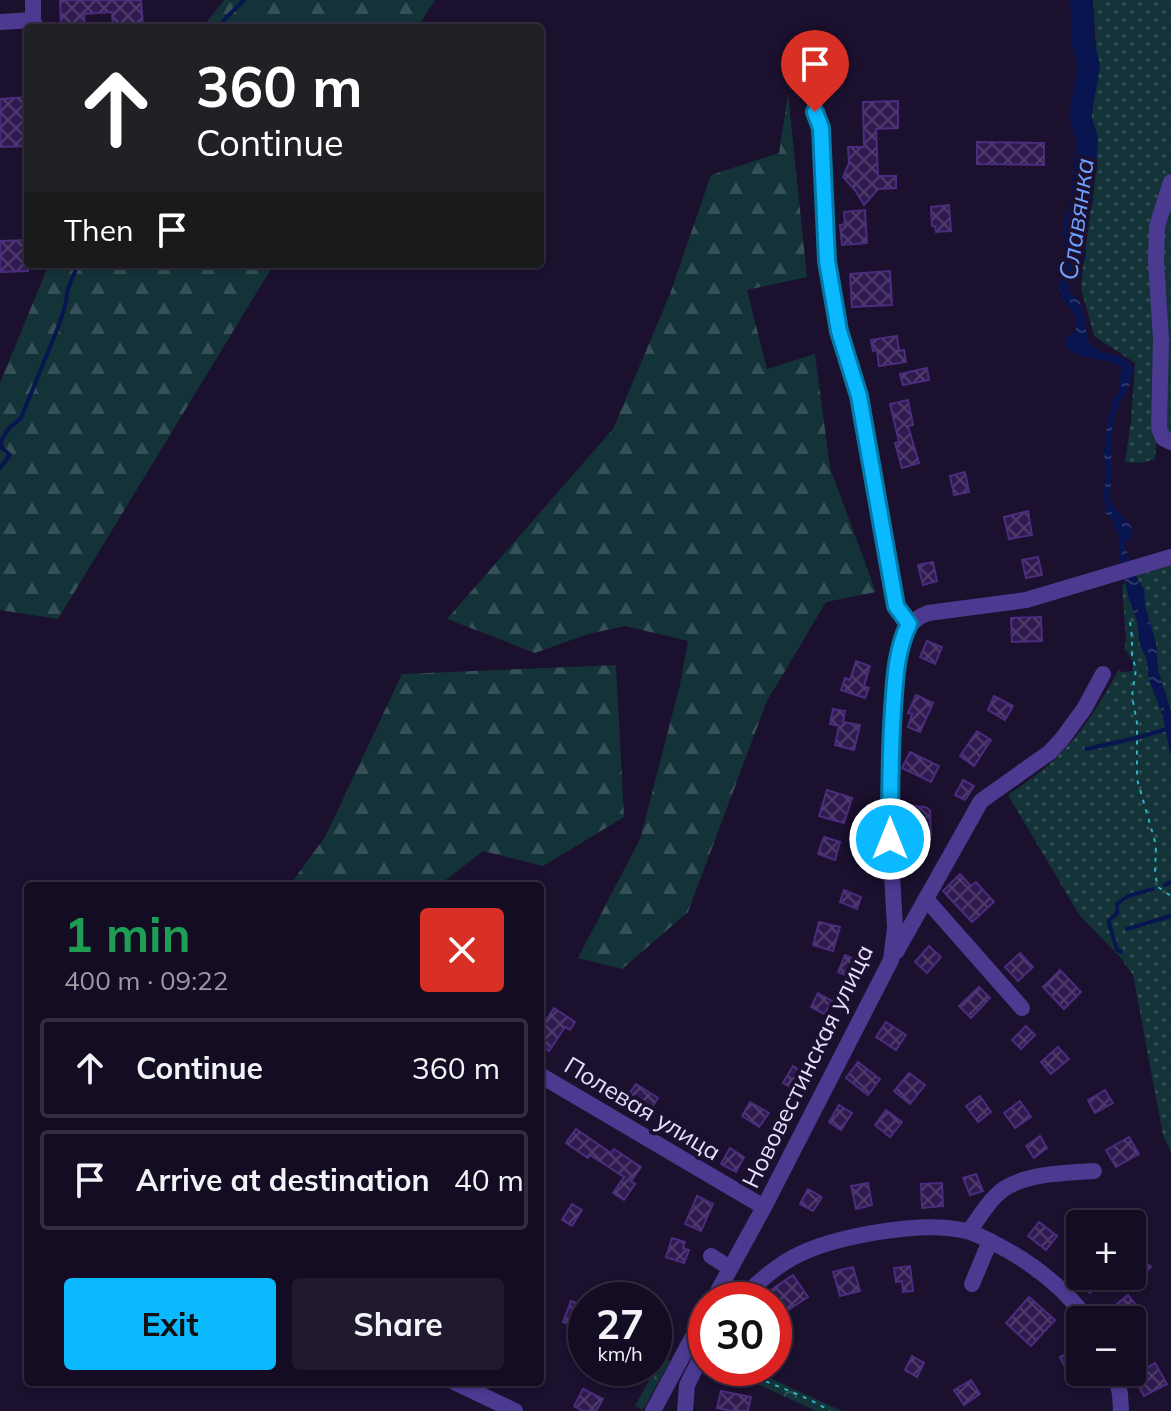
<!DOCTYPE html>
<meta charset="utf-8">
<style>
:root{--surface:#140c22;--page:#211a2f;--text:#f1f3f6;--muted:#9d9ba5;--line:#332c40;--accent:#0ab9ff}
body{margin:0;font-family:Mulish,sans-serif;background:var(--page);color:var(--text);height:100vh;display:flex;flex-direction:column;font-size:30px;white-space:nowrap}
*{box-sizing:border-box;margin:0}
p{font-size:26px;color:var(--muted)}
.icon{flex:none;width:44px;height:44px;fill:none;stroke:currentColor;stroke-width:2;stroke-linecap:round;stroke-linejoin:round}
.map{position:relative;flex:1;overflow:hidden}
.sheet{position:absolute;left:24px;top:882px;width:520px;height:504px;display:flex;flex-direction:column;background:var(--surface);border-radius:8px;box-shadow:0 2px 6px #0004,0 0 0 2px var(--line)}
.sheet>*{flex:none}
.hud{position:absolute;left:24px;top:24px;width:520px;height:244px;border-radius:8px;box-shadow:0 2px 6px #0004,0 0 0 2px var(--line);background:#202124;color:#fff;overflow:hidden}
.buttons{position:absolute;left:1066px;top:1210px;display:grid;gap:16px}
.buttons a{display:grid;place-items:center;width:80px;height:80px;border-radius:8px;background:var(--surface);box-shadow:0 2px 6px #0004,0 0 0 2px var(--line);font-size:40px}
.speed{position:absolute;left:568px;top:1282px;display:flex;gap:16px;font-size:40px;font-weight:700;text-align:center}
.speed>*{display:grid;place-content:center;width:104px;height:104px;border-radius:50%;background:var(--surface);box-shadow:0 2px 6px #0004,0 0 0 2px var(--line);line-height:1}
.speed small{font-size:20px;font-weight:400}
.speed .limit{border:12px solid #d22;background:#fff;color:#111}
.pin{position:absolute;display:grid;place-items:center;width:68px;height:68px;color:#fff;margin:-82px -34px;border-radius:50% 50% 50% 0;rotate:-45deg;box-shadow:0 0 8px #0007}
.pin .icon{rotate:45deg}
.me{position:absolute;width:88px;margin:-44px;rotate:0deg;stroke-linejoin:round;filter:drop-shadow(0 0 6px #0008)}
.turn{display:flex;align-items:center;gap:28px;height:168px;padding:0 40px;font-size:36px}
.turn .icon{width:104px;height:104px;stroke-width:2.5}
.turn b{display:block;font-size:56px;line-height:68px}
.then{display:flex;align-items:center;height:76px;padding:0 40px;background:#0003;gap:16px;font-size:30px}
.round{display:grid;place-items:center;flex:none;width:84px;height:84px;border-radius:8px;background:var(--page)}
.headline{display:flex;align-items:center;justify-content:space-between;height:136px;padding:0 40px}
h1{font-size:48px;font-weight:700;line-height:60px;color:#1e9e55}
.cta{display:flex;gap:16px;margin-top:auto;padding:16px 40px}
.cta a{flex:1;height:92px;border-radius:8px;background:var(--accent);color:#111;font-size:32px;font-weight:700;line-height:92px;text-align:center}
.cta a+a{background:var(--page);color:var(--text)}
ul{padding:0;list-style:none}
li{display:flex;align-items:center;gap:24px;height:100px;margin:0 16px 12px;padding:0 24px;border:4px solid var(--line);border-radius:8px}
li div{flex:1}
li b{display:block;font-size:30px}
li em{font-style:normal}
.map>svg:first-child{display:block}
.grass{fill:url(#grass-dots)}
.forest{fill:url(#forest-firs)}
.park{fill:url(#park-crowns)}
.water{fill:url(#water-ripples)}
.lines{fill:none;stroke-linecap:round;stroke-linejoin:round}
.stream{stroke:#081550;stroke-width:4}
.river{stroke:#081550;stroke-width:22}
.building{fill:url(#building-cross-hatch);stroke:#4b2c7e;stroke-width:2}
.path{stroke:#29b4c7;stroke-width:2;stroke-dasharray:4 6;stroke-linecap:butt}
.minor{stroke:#4c3990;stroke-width:16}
.route-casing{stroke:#0678a6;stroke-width:20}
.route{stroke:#0ab9ff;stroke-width:14}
.labels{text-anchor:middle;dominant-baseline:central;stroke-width:8;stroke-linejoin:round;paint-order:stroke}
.street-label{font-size:24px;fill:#e8deff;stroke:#1b102e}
.water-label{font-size:26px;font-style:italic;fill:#6ca0ff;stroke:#1b102e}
</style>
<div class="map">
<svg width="1171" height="1411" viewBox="0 0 1171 1411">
<defs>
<pattern id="grass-dots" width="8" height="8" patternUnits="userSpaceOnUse" patternTransform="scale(2)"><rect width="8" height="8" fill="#133339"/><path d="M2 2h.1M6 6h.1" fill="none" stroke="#355057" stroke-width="1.8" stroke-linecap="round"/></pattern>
<pattern id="forest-firs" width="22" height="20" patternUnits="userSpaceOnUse" patternTransform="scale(2)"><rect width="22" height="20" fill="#133339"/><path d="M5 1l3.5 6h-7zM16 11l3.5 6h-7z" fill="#355057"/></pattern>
<pattern id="park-crowns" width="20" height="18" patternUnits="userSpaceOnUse" patternTransform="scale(2)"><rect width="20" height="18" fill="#133339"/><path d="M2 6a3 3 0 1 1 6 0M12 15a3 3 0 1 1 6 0" fill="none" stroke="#355057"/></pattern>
<pattern id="water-ripples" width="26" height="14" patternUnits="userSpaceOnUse" patternTransform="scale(2)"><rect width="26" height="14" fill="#081550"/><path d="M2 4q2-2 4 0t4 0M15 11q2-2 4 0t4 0" fill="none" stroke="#2c376a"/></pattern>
<pattern id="building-cross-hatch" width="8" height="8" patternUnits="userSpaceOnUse" patternTransform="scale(2)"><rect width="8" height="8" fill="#301b51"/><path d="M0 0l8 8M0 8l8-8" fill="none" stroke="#4e3c6b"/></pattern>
</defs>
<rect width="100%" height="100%" fill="#1b102e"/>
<g class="grass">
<polygon points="1093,0 1171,0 1171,437 1157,431 1155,459 1142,463 1125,462 1131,421 1135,363 1094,336 1081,288 1087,224 1091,122 1097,65"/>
<polygon points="1171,565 1171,712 1158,670 1156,643 1145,606 1144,591 1139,585 1136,575"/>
<path d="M1126,583L1137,621L1140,644L1147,660L1149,679L1163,716L1171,756V1153L1163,1135L1133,975L1120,957L1080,916L1008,795C1025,783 1043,771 1058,756C1081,733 1105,698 1119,668L1120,672L1133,671V662L1126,650H1124L1126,640L1122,585Z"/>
</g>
<g class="forest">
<polygon points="224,0 435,0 417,28 202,28"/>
<polygon points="788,94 807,277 747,290 767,369 815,354 830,468 876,592 826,602 767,701 688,912 622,969 578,958 640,839 680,685 688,641 625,626 585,635 535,653 447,619 613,429 670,294 711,175 779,153"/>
<polygon points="49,264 274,264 58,619 0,610 0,383"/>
<polygon points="616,665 624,817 543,866 483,851 438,886 289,886 325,837 402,674"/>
</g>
<g class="park">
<polygon points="662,1356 670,1361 643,1410 635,1406"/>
<polygon points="722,1368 748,1368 842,1411 816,1411"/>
</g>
<path class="water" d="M1081,223C1084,247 1080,260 1068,281L1070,293L1079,300L1084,314L1088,342L1097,350L1126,359L1133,367C1132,393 1117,397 1114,421C1110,446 1112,473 1110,499C1112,502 1114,509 1117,511C1125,520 1135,524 1132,539L1125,542C1125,551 1138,583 1144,589L1145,606L1156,643L1158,670L1171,712V756L1163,716L1149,679L1147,660L1140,644L1137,621L1129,599L1120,557L1118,542L1120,537C1113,529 1114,519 1105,512C1106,505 1103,499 1103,493C1103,488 1106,484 1106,480C1106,471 1105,463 1104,455C1104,446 1107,439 1106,429L1107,428L1108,416L1112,408V399L1119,392L1121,367C1104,355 1078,363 1065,345L1067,336L1075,332C1082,313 1064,308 1060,291C1057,276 1070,267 1071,253C1072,245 1071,235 1071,227Z"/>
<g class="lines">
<g class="stream">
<polyline points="218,28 226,18 244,0"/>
<polyline points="0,468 10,455 2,448 1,441 8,429 21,418 59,325 65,306 68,289 78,264"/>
<polyline points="1086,749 1136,738 1167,729"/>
<polyline points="1165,885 1171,882"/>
<polyline points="1127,929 1171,916"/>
<polyline points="1121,952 1117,950 1109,923 1109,920 1117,914 1117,904 1128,896 1153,889"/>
</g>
<polyline class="river" points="1075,255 1074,226 1082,201 1087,139 1080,117 1089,66 1083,43 1081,0"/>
</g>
<g class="building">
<polygon points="60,0 141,0 143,28 113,28 112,12 84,14 85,28 61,28"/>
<polygon points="28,97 28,146 0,147 0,99"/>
<polygon points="898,101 898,128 876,129 878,176 896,176 896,188 878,189 864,205 855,190 843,177 849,163 848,147 864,147 863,102"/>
<polygon points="977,142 1044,143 1044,165 977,164"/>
<polygon points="949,205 951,231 936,232 935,226 932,226 931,207"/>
<polygon points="865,210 867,243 842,245 840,225 845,224 844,212"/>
<polygon points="27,240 28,271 0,272 0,241"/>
<polygon points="890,271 892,305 852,307 850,274"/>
<polygon points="897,336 899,351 904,350 906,362 879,366 877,350 873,351 871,340"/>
<polygon points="927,368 929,380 903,385 900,374"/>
<polygon points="908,400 913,425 908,426 919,463 902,468 895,443 899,442 890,404"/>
<polygon points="965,472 969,492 954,495 950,476"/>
<polygon points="1028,511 1032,535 1009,539 1004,517"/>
<polygon points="1038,557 1042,575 1026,578 1022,560"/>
<polygon points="933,562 937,581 923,585 918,565"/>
<polygon points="1041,617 1042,641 1012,642 1011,618"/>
<polygon points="927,641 942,647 935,664 920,657"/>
<polygon points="856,661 870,666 864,686 869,688 865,698 841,690 845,678 850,680"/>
<polygon points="916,695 933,703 920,732 908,727 912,714 908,713"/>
<polygon points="994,696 1013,706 1005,720 988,710"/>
<polygon points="833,709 845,711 843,722 860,725 854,750 835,745 839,726 830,724"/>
<polygon points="977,731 991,740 974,766 960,756"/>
<polygon points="910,752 939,766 931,782 902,768"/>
<polygon points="963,780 974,786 965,800 955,795"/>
<polygon points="827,790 852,798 844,823 819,816"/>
<polygon points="915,806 925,807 930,810 931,835 924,840 916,840 906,835 904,811 907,807"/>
<polygon points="824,837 840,842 835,860 818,854"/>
<polygon points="960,874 971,886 976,882 994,902 972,922 943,891"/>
<polygon points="844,890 861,897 857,909 840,902"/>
<polygon points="819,922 840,927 833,951 813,945"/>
<polygon points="929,946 941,957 927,973 915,962"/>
<polygon points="1020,953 1033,967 1018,981 1005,967"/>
<polygon points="845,955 863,963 856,980 838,972"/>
<polygon points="1060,970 1081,992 1064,1009 1043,987"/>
<polygon points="979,987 990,998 971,1018 959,1006"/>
<polygon points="818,993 832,1001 824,1014 811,1007"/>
<polygon points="554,1008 575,1022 570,1030 565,1027 549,1051 540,1045 540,1030"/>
<polygon points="886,1022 906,1035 896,1050 876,1037"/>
<polygon points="1026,1026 1035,1035 1021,1049 1012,1040"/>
<polygon points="1058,1047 1069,1059 1051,1074 1041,1062"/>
<polygon points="858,1062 880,1079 868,1095 846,1078"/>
<polygon points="793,1066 805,1073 795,1090 783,1083"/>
<polygon points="909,1073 925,1085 910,1104 894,1091"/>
<polygon points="636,1084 658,1098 650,1110 627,1097"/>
<polygon points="1105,1090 1113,1103 1095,1113 1088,1100"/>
<polygon points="980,1096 991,1112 978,1122 966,1106"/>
<polygon points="1020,1101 1031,1117 1015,1128 1004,1113"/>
<polygon points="750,1102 769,1113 759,1127 742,1116"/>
<polygon points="839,1105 852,1113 841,1130 829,1122"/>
<polygon points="886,1110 902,1122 890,1137 875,1125"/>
<polygon points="576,1129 611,1153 614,1149 641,1167 631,1181 635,1184 624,1200 613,1193 624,1177 590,1155 588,1158 566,1143"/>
<polygon points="1040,1136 1047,1148 1034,1158 1026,1146"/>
<polygon points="1129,1137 1139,1154 1116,1167 1106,1150"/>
<polygon points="730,1148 744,1157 736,1172 721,1164"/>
<polygon points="976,1174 983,1191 970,1195 963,1178"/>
<polygon points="868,1183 872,1205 856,1209 851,1186"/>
<polygon points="942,1183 943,1206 922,1208 921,1184"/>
<polygon points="808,1189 822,1197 813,1211 800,1204"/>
<polygon points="697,1196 713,1204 701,1231 685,1224"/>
<polygon points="572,1204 582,1210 572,1226 562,1220"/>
<polygon points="1039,1222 1057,1236 1046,1250 1028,1236"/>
<polygon points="672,1238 685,1242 683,1248 689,1250 684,1263 666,1257"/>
<polygon points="1140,1256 1151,1267 1139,1279 1132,1272 1132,1264"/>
<polygon points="910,1266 913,1291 903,1292 902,1281 896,1282 894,1268"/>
<polygon points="853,1267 860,1291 840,1296 833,1272"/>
<polygon points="793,1275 808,1297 785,1312 771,1290"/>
<polygon points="1072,1276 1106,1276 1090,1293"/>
<polygon points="1128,1295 1144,1315 1138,1320 1120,1320 1111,1309"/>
<polygon points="1029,1297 1055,1320 1031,1346 1006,1323"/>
<polygon points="571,1301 586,1307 586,1331 563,1322"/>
<polygon points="1080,1347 1080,1374 1071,1379 1060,1357"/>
<polygon points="912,1356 924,1363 917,1377 905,1370"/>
<polygon points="1155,1363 1167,1384 1144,1396 1133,1376"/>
<polygon points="971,1380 980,1394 964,1405 954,1390"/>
<polygon points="583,1389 603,1399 596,1411 583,1411 574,1406"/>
<polygon points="721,1391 751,1397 748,1411 731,1411 717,1408"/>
</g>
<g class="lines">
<g class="path">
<polyline points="1130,622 1132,637 1132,656 1136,669 1132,696 1137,723 1137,779 1156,845 1155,874 1158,887 1171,896"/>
<path d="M739,1368C768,1385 802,1393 830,1411"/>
</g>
<g class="minor">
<polyline points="33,20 33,0"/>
<polyline points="0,22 33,20 36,28"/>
<polyline points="814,83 815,112 821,128 827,261 839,331 859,396 896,606 909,624"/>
<polyline points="1171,182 1157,226 1156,262 1161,338 1159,428 1163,438 1171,442"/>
<polyline points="926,899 1022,1008"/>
<polyline points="896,952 981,801 1050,752 1062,739 1084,709 1103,674"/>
<polyline points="540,1075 764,1207"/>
<path d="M969,1231C980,1217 991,1196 1007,1187C1032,1173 1066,1173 1094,1171"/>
<polyline points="711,1256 730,1268"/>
<polyline points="972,1284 990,1241"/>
<path d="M713,1300L764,1207L891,960L895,928L890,839V755L899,652C904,633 909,620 928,613L1026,600L1171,557"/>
<path d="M740,1300C756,1284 772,1269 792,1258C832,1236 923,1220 966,1231C976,1233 985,1239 994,1243C1031,1262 1063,1286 1088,1320"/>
<polyline points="1115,1372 1120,1394 1121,1411"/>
<polyline points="454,1382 515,1411"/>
<polyline points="653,1411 706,1312"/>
<polyline points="685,1411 687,1385 706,1347"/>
</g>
</g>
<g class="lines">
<g class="route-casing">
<path id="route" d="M815,112L821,128L827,261L839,331L859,396L896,606L909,624C896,650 895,680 893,709C890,753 890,796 890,839"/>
</g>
<use href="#route" class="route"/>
</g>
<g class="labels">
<g class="street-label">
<text transform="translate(807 1066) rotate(-64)">Нововестинская улица</text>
<text transform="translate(643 1108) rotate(31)">Полевая улица</text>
</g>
<g class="water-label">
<text transform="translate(1076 219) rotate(-82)">Славянка</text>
</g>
</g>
</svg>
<div class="buttons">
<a>+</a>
<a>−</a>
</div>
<div class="speed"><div>27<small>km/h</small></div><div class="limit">30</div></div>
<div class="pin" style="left:815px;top:112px;background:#d93025"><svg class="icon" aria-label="arrive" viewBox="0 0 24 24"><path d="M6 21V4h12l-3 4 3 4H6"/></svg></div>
<svg class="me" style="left:890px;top:839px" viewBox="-20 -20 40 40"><circle r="17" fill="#0ab9ff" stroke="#fff" stroke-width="3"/><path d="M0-11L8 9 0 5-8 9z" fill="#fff"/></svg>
<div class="hud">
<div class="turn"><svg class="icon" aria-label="ahead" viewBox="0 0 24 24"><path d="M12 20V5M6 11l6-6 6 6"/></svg><div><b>360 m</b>Continue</div></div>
<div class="then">Then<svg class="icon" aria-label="arrive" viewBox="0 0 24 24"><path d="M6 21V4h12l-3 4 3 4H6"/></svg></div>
</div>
<section class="sheet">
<div class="headline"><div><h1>1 min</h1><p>400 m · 09:22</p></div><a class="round" style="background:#d93025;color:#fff"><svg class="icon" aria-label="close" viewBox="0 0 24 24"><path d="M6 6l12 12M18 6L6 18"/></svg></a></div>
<ul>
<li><svg class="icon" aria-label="ahead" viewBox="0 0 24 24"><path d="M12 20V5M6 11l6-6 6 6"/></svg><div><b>Continue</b></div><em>360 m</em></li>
<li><svg class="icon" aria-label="arrive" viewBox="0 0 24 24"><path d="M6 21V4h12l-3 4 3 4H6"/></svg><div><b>Arrive at destination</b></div><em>40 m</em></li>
</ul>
<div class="cta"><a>Exit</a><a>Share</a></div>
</section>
</div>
